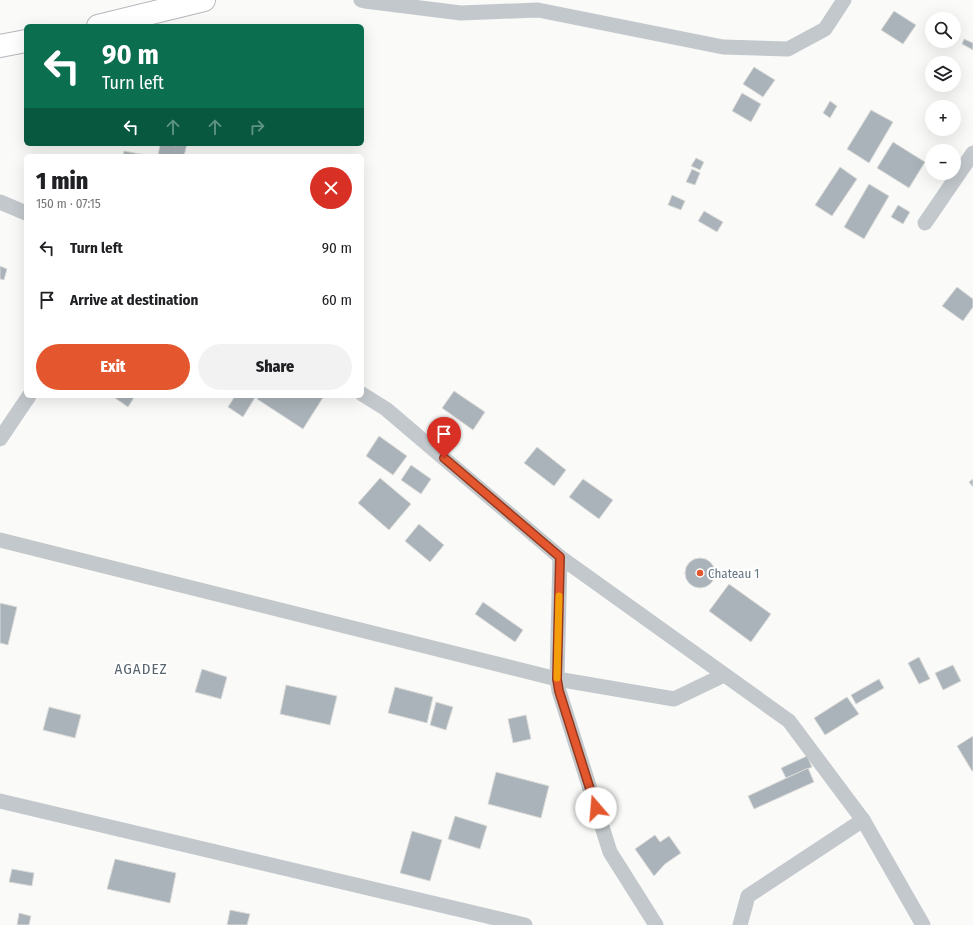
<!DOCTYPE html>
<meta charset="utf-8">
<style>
:root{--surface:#fff;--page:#f2f2f2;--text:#202124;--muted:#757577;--accent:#e4572e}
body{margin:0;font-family:"Fira Sans Condensed",sans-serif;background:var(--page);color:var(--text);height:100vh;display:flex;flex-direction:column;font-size:15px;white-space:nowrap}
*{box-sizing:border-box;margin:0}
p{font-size:13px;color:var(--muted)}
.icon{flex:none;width:22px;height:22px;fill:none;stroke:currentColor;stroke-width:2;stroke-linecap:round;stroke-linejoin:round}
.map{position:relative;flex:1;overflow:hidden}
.panel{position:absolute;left:24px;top:154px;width:340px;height:244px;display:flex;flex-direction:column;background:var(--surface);border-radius:6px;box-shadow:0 4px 16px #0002}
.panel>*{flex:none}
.guide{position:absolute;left:24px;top:24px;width:340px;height:122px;border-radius:6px;box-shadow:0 4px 16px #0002;background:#0b6e4f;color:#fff;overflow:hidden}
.tools{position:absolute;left:925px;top:12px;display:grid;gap:8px}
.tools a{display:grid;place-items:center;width:36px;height:36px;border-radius:50%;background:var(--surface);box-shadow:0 4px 16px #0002;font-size:20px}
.pin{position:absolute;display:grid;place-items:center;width:34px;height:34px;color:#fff;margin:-41px -17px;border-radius:50% 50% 50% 0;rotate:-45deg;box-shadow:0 0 4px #0007}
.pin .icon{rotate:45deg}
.me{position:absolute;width:44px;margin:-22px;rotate:342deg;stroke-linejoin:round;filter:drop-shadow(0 0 3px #0008)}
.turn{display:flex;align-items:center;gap:14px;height:84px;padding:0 12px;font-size:18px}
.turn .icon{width:52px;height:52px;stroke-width:2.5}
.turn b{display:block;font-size:28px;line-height:34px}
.lanes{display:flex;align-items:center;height:38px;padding:0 12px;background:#0003;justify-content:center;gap:20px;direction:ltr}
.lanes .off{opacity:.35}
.round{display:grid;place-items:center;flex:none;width:42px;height:42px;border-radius:21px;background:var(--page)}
.headline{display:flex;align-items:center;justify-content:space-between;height:68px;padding:0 12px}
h1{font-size:24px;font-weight:800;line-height:30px}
.primary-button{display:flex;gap:8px;margin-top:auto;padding:8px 12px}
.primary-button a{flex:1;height:46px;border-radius:24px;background:var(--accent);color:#fff;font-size:16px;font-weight:800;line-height:46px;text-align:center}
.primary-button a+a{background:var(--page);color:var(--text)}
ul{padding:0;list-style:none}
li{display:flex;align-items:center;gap:12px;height:52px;padding:0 12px}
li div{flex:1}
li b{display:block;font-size:15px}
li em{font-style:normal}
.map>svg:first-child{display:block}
.building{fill:#aab3b9;stroke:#dcdcda}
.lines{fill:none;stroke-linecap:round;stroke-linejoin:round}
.trunk-casing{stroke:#b4b9bd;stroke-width:24}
.minor{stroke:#c3c8cc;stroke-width:15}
.trunk{stroke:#fff;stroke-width:22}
.route-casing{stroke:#94391e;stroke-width:10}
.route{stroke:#e4572e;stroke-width:7}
.slow{stroke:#f59e0b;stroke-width:7}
.poi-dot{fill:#e4572e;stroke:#fff;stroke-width:1.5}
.labels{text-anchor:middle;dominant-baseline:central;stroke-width:4;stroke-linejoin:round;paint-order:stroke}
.poi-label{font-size:13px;fill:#657683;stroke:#fff;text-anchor:start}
.quarter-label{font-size:15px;letter-spacing:1px;fill:#57646e;stroke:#fff}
</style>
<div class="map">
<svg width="973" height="925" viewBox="0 0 973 925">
<rect width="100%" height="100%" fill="#fafaf8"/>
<g class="building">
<polygon points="894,11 916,25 903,44 881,30"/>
<polygon points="964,39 973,43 973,50 962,44"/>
<polygon points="754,67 775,80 763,97 743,84"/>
<polygon points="742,93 761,104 751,122 732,111"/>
<polygon points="830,101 837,106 830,118 823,113"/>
<polygon points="871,110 893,122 869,163 847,149"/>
<polygon points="893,142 925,162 909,188 877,168"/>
<polygon points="160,144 167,144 176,146 176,144 187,144 184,156 158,156"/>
<polygon points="124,151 150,156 123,156"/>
<polygon points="696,158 704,162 700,170 691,166"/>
<polygon points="840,167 857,179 832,216 815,205"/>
<polygon points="692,169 700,173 695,185 686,182"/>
<polygon points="869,184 889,196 864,239 844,227"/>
<polygon points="672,195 685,201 681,210 668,205"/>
<polygon points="898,205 910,212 903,224 891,217"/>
<polygon points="704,211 723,222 717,232 698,221"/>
<polygon points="0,266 7,269 4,280 0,279"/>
<polygon points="957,287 973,299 973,307 963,321 942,306"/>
<polygon points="454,391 485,412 473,430 442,408"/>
<polygon points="112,396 135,396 128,407"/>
<polygon points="235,396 256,396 243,417 228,407"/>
<polygon points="260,396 324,396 303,429 257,399"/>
<polygon points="379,436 407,456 393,475 366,456"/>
<polygon points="537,447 566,470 554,486 524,463"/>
<polygon points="411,465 431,479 421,494 401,480"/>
<polygon points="380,478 411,504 389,530 358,503"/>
<polygon points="583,479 613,500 599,519 569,497"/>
<polygon points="973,479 973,487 969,482"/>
<polygon points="419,524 444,545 430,562 405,541"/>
<circle cx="700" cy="573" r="15"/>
<polygon points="729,584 771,614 751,642 709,611"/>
<polygon points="483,602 523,630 515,642 475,614"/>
<polygon points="0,603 17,607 8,645 0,643"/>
<polygon points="919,657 930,679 919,684 908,663"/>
<polygon points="953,665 961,681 943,690 935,673"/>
<polygon points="202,669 227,677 221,699 195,692"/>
<polygon points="879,679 884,688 856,704 851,695"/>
<polygon points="286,685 337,696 330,725 280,714"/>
<polygon points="395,687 433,697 427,723 388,713"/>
<polygon points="847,697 859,714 825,735 814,718"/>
<polygon points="436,702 453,707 446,730 430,725"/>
<polygon points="49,707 81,715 75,738 43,730"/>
<polygon points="526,715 531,739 513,743 508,719"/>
<polygon points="973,736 973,771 972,771 957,746"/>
<polygon points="807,756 812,767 786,778 781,768"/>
<polygon points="808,768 814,782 754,809 748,796"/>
<polygon points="496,772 549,786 541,818 488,804"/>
<polygon points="455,816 487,826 480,849 448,839"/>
<polygon points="412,831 442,840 430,881 400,873"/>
<polygon points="655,835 660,842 669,836 681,853 665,864 654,876 635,849"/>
<polygon points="115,859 176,873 170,903 107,889"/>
<polygon points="12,869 34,873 32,886 9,882"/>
<polygon points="230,910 250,914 247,925 227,925"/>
<polygon points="19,913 31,916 29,925 17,925"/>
</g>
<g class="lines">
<g class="trunk-casing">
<g id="trunk">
<polyline points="98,26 204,0"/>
<polyline points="0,46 26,41"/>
</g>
</g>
<g class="minor">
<polyline points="361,0 365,1 461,13 538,10 723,47 788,49 825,29 844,0"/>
<polyline points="0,202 26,213"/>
<polyline points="925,223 973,153"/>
<polyline points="362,394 386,409 560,557 789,721 863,820 923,925"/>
<polyline points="0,439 29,396"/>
<polyline points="0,540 557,679 674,699 724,675"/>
<polyline points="560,557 557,679 559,691 610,852 656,925"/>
<polyline points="0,801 525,925"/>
<polyline points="740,925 748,896 863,820"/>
</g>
<use href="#trunk" class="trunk"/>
</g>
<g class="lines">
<g class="route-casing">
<polyline id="route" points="444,458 560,557 557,679 559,691 596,808"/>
</g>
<use href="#route" class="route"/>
<polyline class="slow" points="557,678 559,596"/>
</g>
<circle class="poi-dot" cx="700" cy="573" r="4"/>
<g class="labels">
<g class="poi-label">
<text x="708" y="573">Chateau 1</text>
</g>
<g class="quarter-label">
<text x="141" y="669">AGADEZ</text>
</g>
</g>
</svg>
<div class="tools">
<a><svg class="icon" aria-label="search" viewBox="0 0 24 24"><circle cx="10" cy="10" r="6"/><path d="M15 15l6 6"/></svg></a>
<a><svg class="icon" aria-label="layers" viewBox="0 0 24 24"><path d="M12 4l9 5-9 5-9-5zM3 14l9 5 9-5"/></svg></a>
<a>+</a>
<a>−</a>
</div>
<div class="pin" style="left:444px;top:458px;background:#d93025"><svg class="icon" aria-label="arrive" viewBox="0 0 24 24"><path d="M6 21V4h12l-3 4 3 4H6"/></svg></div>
<svg class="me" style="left:596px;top:808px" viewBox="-20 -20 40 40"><circle r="19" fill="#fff"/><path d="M0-13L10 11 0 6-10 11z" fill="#e4572e"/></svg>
<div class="guide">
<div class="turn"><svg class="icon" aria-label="left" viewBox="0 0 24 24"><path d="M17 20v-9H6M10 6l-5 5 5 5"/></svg><div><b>90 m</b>Turn left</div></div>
<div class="lanes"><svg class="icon" aria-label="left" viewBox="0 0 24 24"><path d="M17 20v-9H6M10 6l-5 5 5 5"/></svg><svg class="icon off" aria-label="ahead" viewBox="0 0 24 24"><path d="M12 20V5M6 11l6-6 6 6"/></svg><svg class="icon off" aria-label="ahead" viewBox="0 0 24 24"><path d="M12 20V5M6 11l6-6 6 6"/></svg><svg class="icon off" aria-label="right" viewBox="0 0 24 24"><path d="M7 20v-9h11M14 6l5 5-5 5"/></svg></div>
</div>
<section class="panel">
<div class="headline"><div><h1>1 min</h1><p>150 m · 07:15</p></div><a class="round" style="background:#d93025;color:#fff"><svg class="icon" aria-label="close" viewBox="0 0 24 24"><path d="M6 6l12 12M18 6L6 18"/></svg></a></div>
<ul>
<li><svg class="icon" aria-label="left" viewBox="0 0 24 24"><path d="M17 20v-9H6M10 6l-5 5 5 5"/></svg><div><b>Turn left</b></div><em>90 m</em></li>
<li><svg class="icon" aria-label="arrive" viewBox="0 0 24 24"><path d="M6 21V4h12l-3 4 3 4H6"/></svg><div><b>Arrive at destination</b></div><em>60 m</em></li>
</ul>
<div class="primary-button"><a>Exit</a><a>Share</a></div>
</section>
</div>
